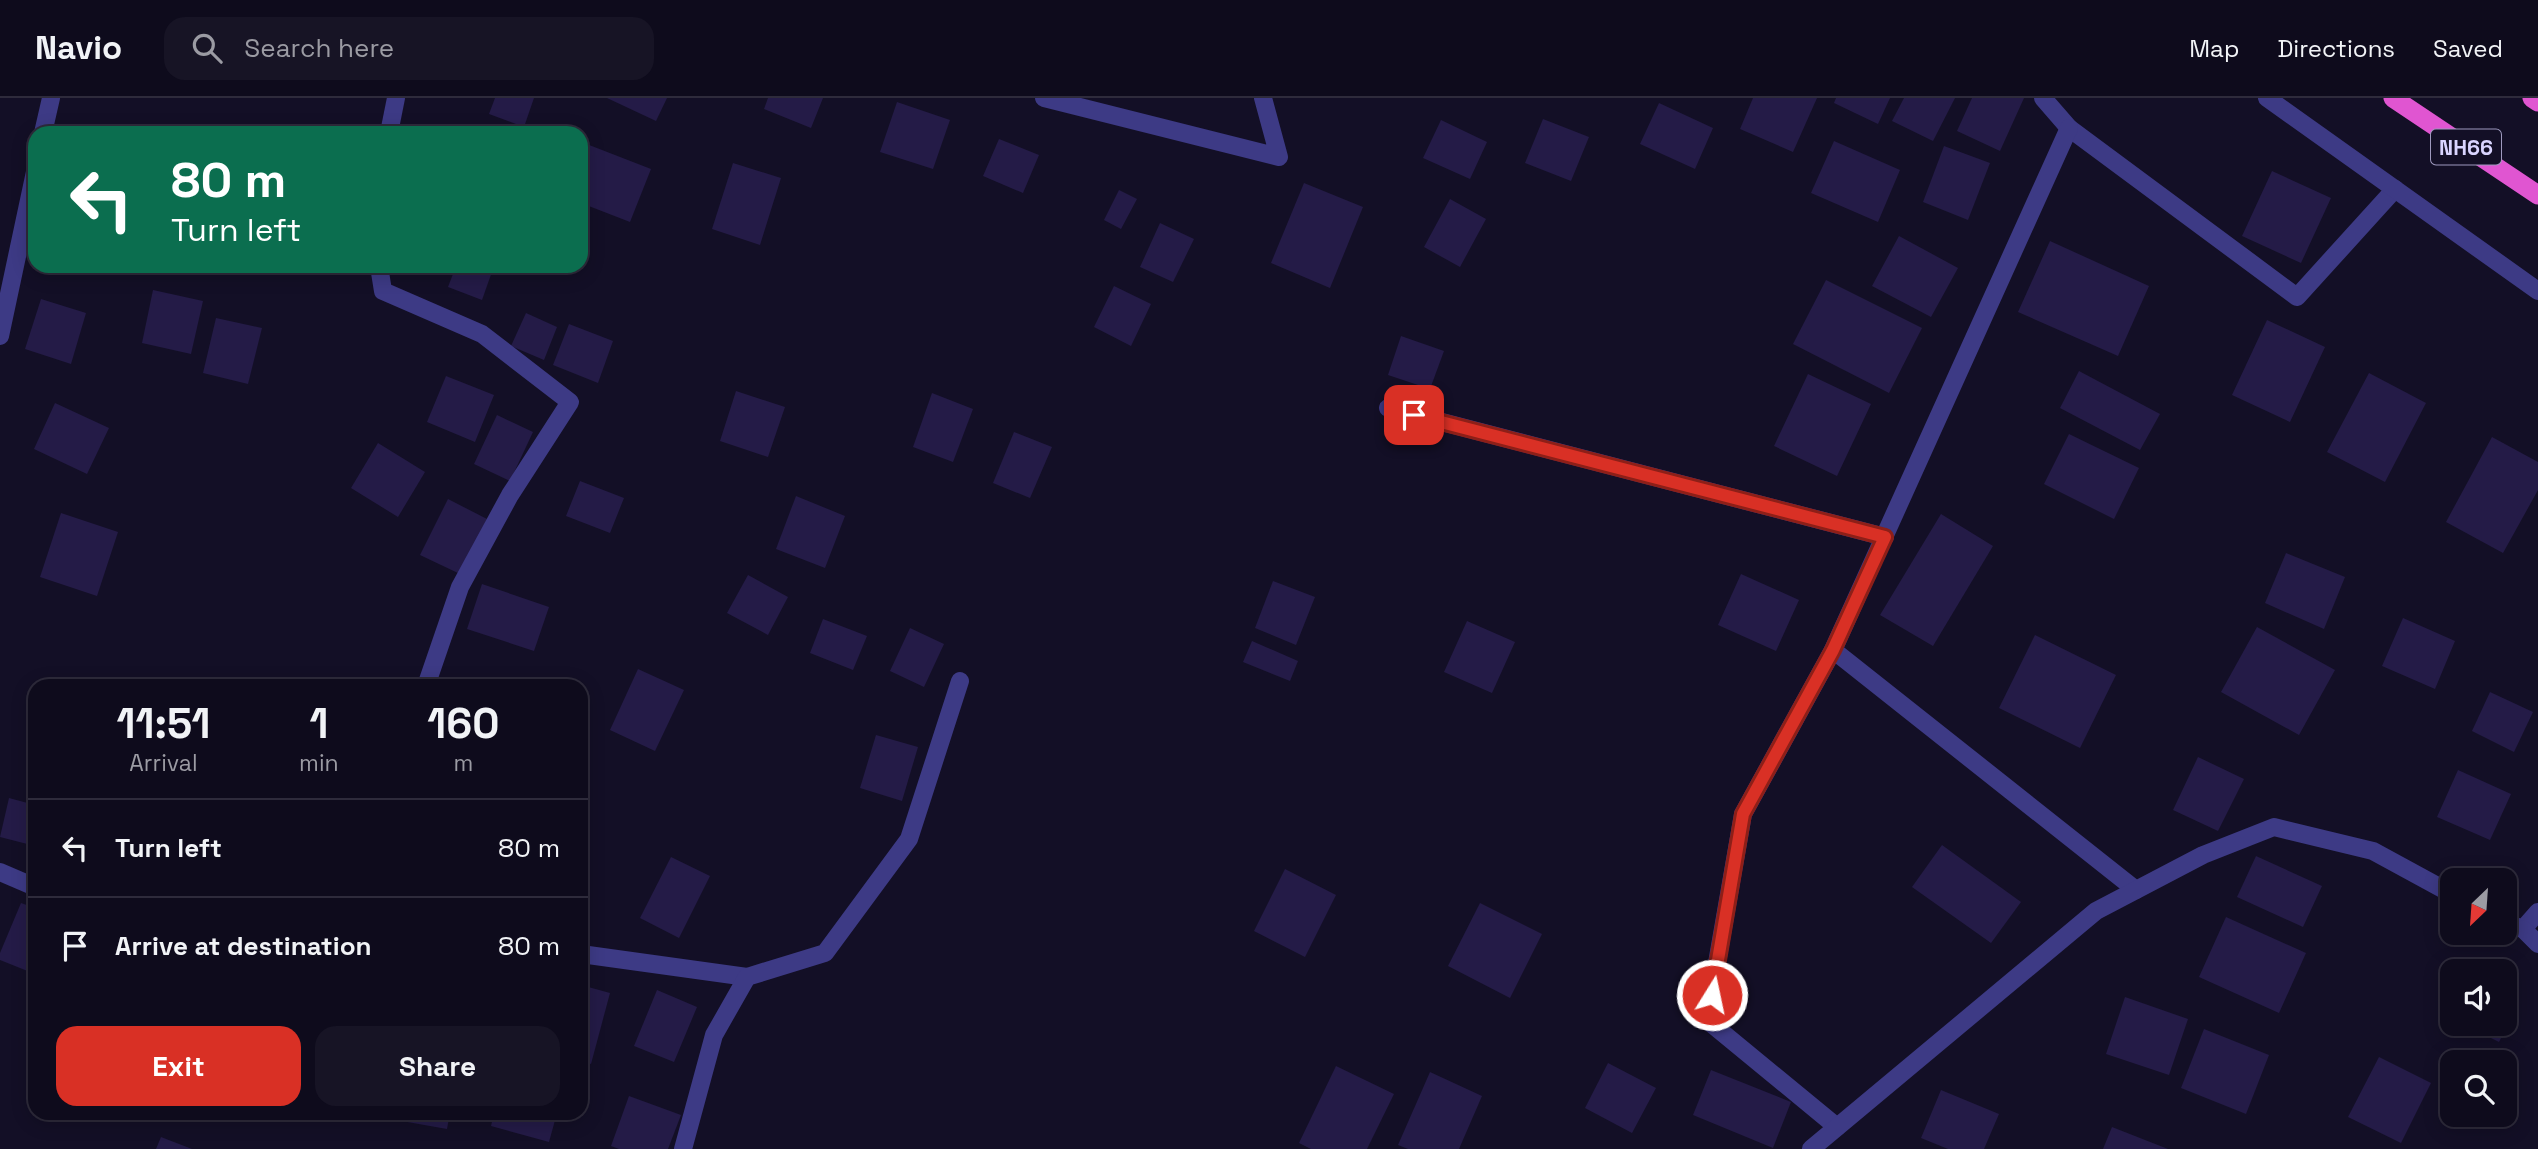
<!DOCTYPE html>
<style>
:root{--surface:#0e0b1c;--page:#171425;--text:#f1f3f6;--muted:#9b9ba3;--line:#2e2b3b;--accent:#d93025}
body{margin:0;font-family:"Space Grotesk",sans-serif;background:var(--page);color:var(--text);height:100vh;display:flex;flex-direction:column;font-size:26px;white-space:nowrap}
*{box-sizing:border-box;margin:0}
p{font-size:23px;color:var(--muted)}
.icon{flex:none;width:38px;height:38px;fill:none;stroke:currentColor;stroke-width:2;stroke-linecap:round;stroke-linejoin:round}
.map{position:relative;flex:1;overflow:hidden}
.details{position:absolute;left:28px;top:581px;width:560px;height:441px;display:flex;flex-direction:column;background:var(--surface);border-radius:21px;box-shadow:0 4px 18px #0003,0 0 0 2px var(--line)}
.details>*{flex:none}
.hud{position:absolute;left:28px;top:28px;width:560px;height:147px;border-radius:21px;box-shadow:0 4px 18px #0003,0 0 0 2px var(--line);background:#0b6e4f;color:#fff;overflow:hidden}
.needle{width:46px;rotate:205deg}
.buttons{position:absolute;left:2440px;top:770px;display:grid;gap:14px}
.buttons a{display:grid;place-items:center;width:77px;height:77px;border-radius:14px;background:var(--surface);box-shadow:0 4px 18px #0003,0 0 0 2px var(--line);font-size:35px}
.pin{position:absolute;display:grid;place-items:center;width:60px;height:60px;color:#fff;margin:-30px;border-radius:14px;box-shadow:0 4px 10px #0006}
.me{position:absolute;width:77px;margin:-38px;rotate:10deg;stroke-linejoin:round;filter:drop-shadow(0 0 5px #0008)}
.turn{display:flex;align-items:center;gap:24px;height:147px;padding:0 28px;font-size:32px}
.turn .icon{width:91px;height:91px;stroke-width:2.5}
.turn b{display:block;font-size:49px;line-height:60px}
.eta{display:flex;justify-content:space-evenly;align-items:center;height:119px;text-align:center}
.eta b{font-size:42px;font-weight:800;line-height:49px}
.button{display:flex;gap:14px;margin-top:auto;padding:14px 28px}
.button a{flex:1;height:80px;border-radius:21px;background:var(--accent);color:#fff;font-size:28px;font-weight:800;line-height:80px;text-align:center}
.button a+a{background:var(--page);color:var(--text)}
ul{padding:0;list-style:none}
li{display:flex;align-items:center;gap:21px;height:98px;padding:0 28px;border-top:2px solid var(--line)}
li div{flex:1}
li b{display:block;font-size:26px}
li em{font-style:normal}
header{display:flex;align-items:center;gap:42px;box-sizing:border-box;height:98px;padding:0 35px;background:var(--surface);border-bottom:2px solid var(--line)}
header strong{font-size:33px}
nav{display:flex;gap:38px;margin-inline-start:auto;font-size:24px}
.search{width:490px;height:63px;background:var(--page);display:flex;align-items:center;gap:18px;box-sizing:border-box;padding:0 24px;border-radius:21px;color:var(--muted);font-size:26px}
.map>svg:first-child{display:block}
.building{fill:#241b47}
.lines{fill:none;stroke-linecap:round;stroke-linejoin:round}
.minor{stroke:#3d3a85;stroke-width:18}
.tertiary{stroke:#3d3a85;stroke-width:18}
.trunk{stroke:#e055d1;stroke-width:19}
.route-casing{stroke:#8d1f18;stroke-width:18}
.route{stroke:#d93025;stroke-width:12}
.labels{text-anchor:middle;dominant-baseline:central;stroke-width:5;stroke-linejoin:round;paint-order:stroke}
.shield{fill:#130f26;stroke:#9e99be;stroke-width:2}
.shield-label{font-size:21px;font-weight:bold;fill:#d9d4ff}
</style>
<header>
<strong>Navio</strong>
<div class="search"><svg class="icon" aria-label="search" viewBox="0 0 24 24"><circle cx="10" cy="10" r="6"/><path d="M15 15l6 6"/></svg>Search here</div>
<nav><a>Map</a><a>Directions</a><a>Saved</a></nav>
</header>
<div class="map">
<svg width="2538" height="1051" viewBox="0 0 2538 1051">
<rect width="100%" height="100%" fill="#130f26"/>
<g class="building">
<polygon points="495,0 534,0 524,29 489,16"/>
<polygon points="607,0 667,0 656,23"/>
<polygon points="768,0 823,0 811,30 764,11"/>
<polygon points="1753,0 1817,0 1793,54 1740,31"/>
<polygon points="1836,0 1890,0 1878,26 1834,5"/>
<polygon points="1904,0 1955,0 1933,43 1892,23"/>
<polygon points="1972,0 2024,0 2000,53 1957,33"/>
<polygon points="897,4 950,22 933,71 880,54"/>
<polygon points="1659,5 1713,30 1695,71 1640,46"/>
<polygon points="1543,21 1589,39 1571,83 1525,65"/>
<polygon points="1441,22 1487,44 1470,81 1423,60"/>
<polygon points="999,41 1039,57 1023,95 983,78"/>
<polygon points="1834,43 1900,72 1878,124 1811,95"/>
<polygon points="584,45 651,71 630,124 581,105 581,52"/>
<polygon points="1944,48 1990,65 1968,122 1923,104"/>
<polygon points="733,65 781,80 760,147 712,131"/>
<polygon points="2272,73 2331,100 2301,165 2242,138"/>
<polygon points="1304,85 1363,109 1330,190 1271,165"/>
<polygon points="1119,92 1137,101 1121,131 1104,122"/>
<polygon points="1450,101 1486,121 1460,169 1424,149"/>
<polygon points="1160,125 1194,141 1173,184 1140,169"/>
<polygon points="1899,138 1958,170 1931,219 1872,188"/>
<polygon points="2050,143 2149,188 2118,258 2018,214"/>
<polygon points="456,168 494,168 482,202 448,189"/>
<polygon points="1826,182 1922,230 1889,295 1793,246"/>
<polygon points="1114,188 1151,206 1131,248 1094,229"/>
<polygon points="153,192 203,203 191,256 142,245"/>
<polygon points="41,201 86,215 71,266 25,251"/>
<polygon points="526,215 557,229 544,262 511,248"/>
<polygon points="216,220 262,230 248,286 203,275"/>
<polygon points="2267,222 2325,249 2290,324 2232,297"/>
<polygon points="569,226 613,243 598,285 553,267"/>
<polygon points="1401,238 1444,253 1430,291 1388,277"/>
<polygon points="2079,273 2160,316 2140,352 2060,310"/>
<polygon points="2369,275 2426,305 2385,384 2327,354"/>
<polygon points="1808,276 1871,306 1837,378 1774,348"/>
<polygon points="446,278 494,297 475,344 427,324"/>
<polygon points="736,293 785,309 768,359 720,343"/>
<polygon points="932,295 973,311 953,364 913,349"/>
<polygon points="55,305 109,330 87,376 34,351"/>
<polygon points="497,317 533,334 510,383 474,366"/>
<polygon points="1014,334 1052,349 1030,400 993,385"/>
<polygon points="2069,336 2139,370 2114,421 2044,386"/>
<polygon points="2492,339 2538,364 2538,392 2503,455 2446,424"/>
<polygon points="378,345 425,374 398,419 351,390"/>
<polygon points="580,383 624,400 610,435 566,418"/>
<polygon points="796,398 845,418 825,470 776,451"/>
<polygon points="448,401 487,421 460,476 420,457"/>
<polygon points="61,415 118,434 97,498 40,479"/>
<polygon points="1941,416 1993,448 1933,548 1880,517"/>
<polygon points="2286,455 2345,479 2324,531 2265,505"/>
<polygon points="1741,476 1799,502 1776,553 1718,527"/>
<polygon points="748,477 788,499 768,537 727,515"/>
<polygon points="1273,483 1315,499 1296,547 1255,530"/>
<polygon points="482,486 549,509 534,553 467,531"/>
<polygon points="2403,520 2455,543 2435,591 2382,568"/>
<polygon points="823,521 867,538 853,572 810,555"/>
<polygon points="1467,523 1515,544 1492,595 1444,574"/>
<polygon points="2257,529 2335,572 2299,637 2221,594"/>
<polygon points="910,530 944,546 924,589 890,573"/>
<polygon points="2035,537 2116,577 2080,650 1999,610"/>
<polygon points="1252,543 1298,563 1290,583 1243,564"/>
<polygon points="638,571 684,592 655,653 610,632"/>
<polygon points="2490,594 2533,614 2514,654 2472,633"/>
<polygon points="876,637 918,649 902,703 860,690"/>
<polygon points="2198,659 2244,681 2218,733 2173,712"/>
<polygon points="2458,672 2511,696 2490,742 2437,719"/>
<polygon points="9,700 35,707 35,748 0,739"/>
<polygon points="1942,747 2021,804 1991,845 1912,789"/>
<polygon points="2256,758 2322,788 2303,829 2237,799"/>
<polygon points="671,759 710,778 679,840 640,820"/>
<polygon points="1285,771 1336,797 1305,859 1254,833"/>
<polygon points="21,805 35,810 35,876 0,862 0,855"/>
<polygon points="1480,805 1542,836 1510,900 1448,868"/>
<polygon points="2226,819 2306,855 2279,915 2199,879"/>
<polygon points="581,887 610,895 591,966 581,963"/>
<polygon points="657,892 697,909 674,964 634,948"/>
<polygon points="2125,899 2188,921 2169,977 2106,956"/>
<polygon points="2504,902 2517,909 2499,944 2463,926 2504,926"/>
<polygon points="2204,931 2269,957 2246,1016 2181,990"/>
<polygon points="2379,959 2431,985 2401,1045 2348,1019"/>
<polygon points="1608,965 1656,990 1632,1035 1585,1010"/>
<polygon points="1336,968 1394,996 1367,1051 1311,1051 1299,1045"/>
<polygon points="1711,972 1791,1004 1773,1050 1693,1017"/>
<polygon points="1430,974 1482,998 1459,1051 1408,1051 1398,1047"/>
<polygon points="1941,992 1999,1016 1984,1051 1948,1051 1921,1040"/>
<polygon points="629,998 681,1017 668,1051 619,1051 611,1048"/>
<polygon points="398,1015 450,1015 447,1031 396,1022"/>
<polygon points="494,1015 557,1015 549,1044 491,1028"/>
<polygon points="2112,1029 2168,1051 2103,1051"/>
<polygon points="161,1039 192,1051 156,1051"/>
</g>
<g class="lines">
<g class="minor">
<polyline points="1044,0 1279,59 1263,0"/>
<polyline points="2043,0 2069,30 2297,199 2395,91"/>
<polyline points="2069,30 1833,552 2136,792"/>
<polyline points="43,35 51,0"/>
<polyline points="389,35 396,0"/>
<polyline points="379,168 383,193 482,236 570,304 510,397 460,489 426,588"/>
<polyline points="0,238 35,74"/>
<polyline points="1388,310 1885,439"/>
<polyline points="1833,552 1743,716 1707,922 1837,1029"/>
<polyline points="0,774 35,789"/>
<polyline points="2504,824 2523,831 2538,814"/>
<polyline points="2523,831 2538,846"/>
<polyline points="581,856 747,879"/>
<polyline points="683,1051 714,937 747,879 825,855 909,741 960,583"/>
<polyline points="1811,1051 2096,813 2203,757 2274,729 2373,753 2452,796"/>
</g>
<polyline class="tertiary" points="2267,0 2538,193"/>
<g class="trunk">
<polyline points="2393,0 2538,97"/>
<polyline points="2532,0 2538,4"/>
</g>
</g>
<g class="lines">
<g class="route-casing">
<polyline id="route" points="1414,317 1885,439 1833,552 1743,716 1712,897"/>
</g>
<use href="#route" class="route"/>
</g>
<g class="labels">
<rect class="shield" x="2431" y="31.5" width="70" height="35" rx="5"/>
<g class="shield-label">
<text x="2466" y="49">NH66</text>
</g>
</g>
</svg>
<div class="buttons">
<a><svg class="needle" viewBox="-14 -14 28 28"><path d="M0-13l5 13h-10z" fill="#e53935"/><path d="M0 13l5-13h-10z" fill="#9b9ba3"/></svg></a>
<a><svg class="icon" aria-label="sound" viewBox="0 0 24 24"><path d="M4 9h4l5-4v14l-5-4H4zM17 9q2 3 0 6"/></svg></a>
<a><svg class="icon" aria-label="search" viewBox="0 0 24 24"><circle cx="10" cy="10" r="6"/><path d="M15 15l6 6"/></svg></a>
</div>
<div class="pin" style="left:1414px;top:317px;background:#d93025"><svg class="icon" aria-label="arrive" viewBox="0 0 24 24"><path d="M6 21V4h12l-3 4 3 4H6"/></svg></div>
<svg class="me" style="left:1712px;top:897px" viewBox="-20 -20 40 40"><circle r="17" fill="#d93025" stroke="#fff" stroke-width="3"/><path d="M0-11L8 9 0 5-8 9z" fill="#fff"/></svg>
<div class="hud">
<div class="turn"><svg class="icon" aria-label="left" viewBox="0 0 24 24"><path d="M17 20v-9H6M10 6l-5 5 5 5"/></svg><div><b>80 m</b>Turn left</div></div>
</div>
<section class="details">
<div class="eta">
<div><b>11:51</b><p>Arrival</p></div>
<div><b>1</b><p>min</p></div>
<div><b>160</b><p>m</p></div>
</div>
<ul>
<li><svg class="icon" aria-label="left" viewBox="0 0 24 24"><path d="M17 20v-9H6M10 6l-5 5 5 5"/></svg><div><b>Turn left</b></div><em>80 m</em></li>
<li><svg class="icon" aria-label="arrive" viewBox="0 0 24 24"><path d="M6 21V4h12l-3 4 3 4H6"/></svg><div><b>Arrive at destination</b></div><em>80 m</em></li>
</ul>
<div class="button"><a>Exit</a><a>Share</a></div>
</section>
</div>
